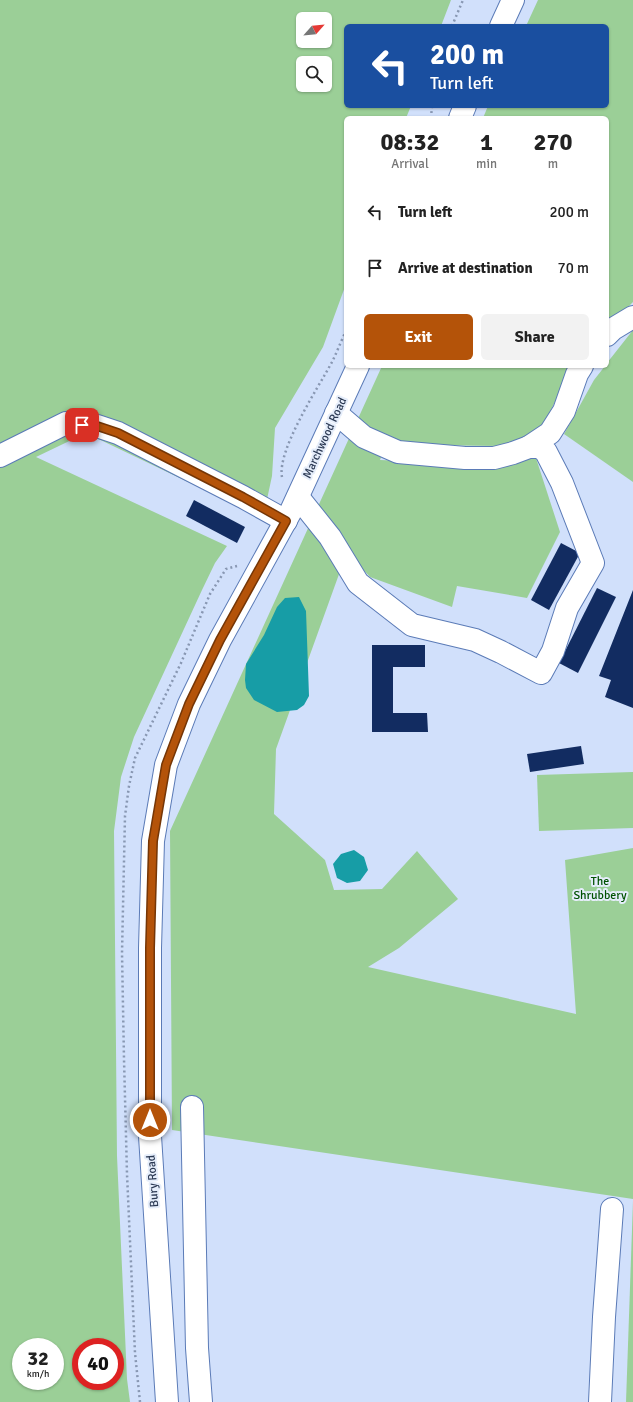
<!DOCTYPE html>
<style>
:root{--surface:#fff;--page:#f2f2f2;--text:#222;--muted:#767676;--accent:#b45309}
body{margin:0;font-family:Signika,sans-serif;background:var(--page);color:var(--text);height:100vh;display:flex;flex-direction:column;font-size:15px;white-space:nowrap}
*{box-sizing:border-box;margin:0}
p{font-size:13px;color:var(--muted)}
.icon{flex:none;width:22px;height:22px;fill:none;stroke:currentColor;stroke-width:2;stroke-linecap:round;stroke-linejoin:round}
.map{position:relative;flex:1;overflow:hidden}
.drawer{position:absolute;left:344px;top:116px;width:265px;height:252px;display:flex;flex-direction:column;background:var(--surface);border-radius:6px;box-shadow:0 1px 3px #0004}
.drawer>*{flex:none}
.hud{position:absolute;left:344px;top:24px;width:265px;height:84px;border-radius:6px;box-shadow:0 1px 3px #0004;background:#1a4fa0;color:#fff;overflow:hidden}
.needle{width:26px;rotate:63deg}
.tools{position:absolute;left:296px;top:12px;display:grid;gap:8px}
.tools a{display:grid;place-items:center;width:36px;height:36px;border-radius:6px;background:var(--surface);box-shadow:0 1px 3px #0004;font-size:20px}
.speed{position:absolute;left:12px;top:1338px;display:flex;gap:8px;font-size:20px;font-weight:700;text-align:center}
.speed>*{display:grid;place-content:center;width:52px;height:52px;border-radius:50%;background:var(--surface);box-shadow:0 1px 3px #0004;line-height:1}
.speed small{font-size:10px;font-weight:400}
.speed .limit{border:6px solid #d22;background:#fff;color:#111}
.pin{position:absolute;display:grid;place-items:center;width:34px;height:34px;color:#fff;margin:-17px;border-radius:8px;box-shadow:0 2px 6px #0006}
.me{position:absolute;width:44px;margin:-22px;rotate:0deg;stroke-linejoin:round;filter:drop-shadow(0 0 3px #0008)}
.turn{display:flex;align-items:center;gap:14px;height:84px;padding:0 20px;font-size:18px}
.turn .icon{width:52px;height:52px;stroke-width:2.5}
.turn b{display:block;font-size:28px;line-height:34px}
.eta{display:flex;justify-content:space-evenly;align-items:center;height:68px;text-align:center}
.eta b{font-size:24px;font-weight:700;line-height:28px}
.button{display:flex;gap:8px;margin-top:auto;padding:8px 20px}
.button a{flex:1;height:46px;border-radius:6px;background:var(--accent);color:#fff;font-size:16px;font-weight:700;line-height:46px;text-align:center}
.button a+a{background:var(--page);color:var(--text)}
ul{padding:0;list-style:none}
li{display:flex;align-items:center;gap:12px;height:56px;padding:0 20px}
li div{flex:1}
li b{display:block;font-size:15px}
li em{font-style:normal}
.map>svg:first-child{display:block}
.green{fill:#9bcf97;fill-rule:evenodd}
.water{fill:#179da6}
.building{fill:#122c61}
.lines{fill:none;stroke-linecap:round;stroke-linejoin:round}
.minor-casing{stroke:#5b7bb7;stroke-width:24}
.path{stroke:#8897b2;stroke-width:2.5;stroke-dasharray:2 3;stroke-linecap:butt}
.minor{stroke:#fff;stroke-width:22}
.route-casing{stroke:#753606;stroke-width:10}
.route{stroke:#b45309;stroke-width:7}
.labels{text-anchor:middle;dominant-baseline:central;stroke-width:4;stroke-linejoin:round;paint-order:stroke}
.street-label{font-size:12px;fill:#2b3953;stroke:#e5edfa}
.park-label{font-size:12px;fill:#005101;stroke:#e5edfa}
</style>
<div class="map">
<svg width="633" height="1402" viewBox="0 0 633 1402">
<rect width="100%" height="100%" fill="#d1e0fb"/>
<g class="green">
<path d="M0,0H451L441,26H346V106H411L406,118H346V284L323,347L275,428L272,476L263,518L86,433L36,457L227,546L215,563L202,590L134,737L121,777L114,831L117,1156L127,1379L130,1402H0ZM303,19H325V41H303ZM303,63H325V85H303ZM21,1347H55V1381H21ZM81,1347H115V1381H81Z"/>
<polygon points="538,0 633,0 633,302 607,328 607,118 483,118 488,106 607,106 607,26 526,26"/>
<polygon points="633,330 633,482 564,434 594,380 605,366 607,366 607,363"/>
<polygon points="382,366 577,366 564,383 538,437 499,446 416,445 387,441 380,460 426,462 535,455 560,532 527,598 457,586 452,607 370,577 347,552 276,749 274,814 325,860 334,890 382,889 417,851 458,899 399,948 368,967 576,1014 565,860 633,848 633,1199 172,1130 170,831"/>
<polygon points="633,772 633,828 539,831 537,775"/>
<polygon points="633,1201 633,1402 626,1402"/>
</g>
<g class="water">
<polygon points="299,597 306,611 309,696 304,705 297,710 277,712 254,700 246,688 245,680 246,664 264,635 277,607 285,598"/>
<polygon points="354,850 364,857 368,870 360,881 347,883 337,878 333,864 341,854"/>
</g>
<g class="building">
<polygon points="194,500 245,527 237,543 186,516"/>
<polygon points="561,543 580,553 549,610 531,600"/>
<polygon points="597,588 616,597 578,673 559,663"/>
<polygon points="633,590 633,708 605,697 611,680 599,676"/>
<polygon points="372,645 425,645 425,667 393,667 393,713 427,713 428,732 372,732"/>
<polygon points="581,746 584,764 530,772 527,754"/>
</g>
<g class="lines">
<g class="minor-casing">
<g id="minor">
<polyline points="501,26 513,0"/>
<polyline points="460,118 465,106"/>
<polyline points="607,335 613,329 633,317"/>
<polyline points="529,447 550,433 564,411 577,374 582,366"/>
<polyline points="0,456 66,423 97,426 118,433 243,497 286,521"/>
<polyline points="298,497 330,537 358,583 412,625 475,640 501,652 541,673 553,651 567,608 593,563 562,483 546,452 540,447 529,447 513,453 494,458 465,458 398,452 364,437 336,413"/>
<polyline points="192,1107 197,1348 201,1402"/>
<polyline points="167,1402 150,1136 150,948 153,841 166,765 189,704 220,640 291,511 358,366"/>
<polyline points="600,1402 604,1317 612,1209"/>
</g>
</g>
<g class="path">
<polyline points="452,26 463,0"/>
<polyline points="431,118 432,106"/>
<path d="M282,477C277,450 318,388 332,362C337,352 341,341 346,331"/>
<polyline points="140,1402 135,1353 127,1174 124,1059 122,953 125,816 129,786 135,758 181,663 210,594 226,569 237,566"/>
</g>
<use href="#minor" class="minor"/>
</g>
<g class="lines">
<g class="route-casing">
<polyline id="route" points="82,425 97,426 118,433 243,497 286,521 220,640 189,704 166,765 153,841 150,948 150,1120"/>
</g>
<use href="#route" class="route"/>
</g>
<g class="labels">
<g class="street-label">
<text transform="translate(325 438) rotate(-65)">Marchwood Road</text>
<text transform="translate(153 1181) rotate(-94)">Bury Road</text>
</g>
<g class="park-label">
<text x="600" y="881">The<tspan x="600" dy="14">Shrubbery</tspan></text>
</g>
</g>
</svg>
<div class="tools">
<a><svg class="needle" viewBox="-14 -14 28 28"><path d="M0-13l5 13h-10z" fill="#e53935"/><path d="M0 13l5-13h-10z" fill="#767676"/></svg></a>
<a><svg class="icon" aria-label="search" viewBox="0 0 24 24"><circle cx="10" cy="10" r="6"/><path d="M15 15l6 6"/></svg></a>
</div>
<div class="speed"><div>32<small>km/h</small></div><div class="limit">40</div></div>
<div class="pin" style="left:82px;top:425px;background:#d93025"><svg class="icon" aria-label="arrive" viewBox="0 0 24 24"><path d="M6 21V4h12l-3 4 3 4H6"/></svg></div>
<svg class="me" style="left:150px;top:1120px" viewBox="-20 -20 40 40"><circle r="17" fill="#b45309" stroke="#fff" stroke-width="3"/><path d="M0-11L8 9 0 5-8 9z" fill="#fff"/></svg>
<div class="hud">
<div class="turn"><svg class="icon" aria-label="left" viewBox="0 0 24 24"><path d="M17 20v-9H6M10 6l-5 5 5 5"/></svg><div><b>200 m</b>Turn left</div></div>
</div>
<section class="drawer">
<div class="eta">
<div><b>08:32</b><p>Arrival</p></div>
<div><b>1</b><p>min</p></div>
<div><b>270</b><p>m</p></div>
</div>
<ul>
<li><svg class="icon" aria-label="left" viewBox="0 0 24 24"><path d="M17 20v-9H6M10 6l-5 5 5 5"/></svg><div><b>Turn left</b></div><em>200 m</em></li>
<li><svg class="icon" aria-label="arrive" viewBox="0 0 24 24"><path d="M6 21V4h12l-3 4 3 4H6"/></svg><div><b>Arrive at destination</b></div><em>70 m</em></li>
</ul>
<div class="button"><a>Exit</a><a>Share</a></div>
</section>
</div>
